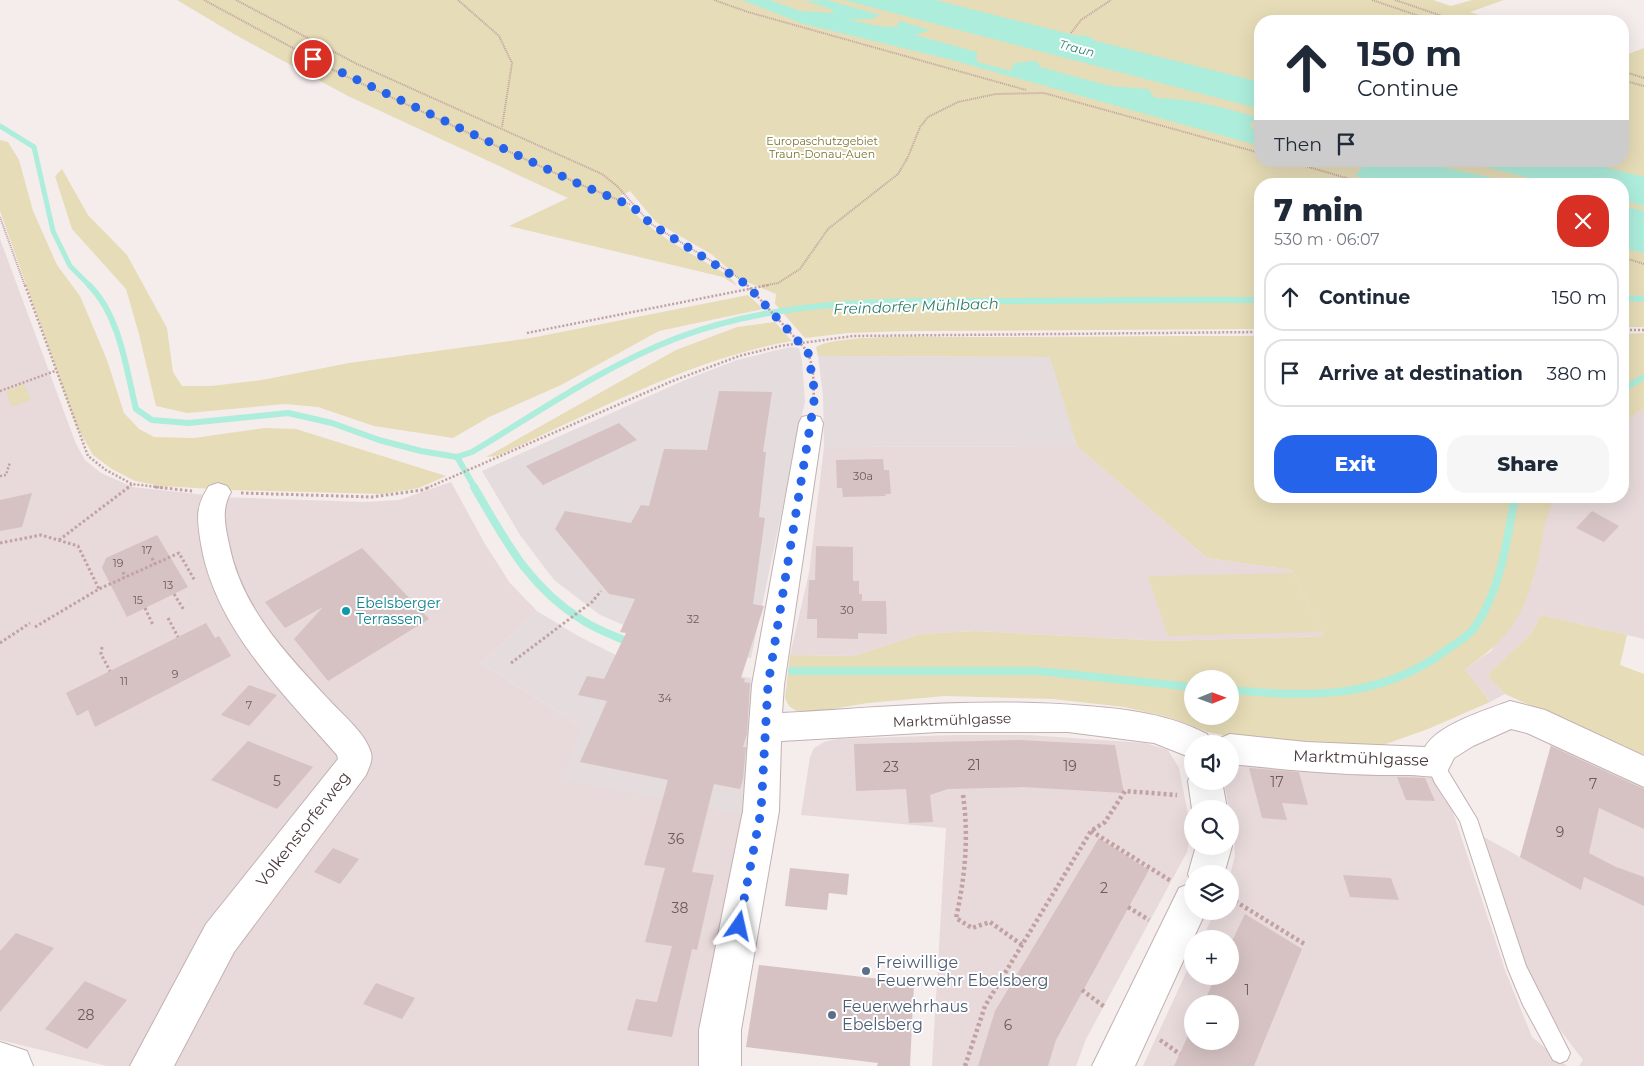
<!DOCTYPE html>
<meta charset="utf-8">
<style>
:root{--surface:#fff;--page:#f6f6f7;--text:#1f2937;--muted:#747a83;--line:#e0e1e3;--accent:#2563eb}
body{margin:0;font-family:Montserrat,sans-serif;background:var(--page);color:var(--text);height:100vh;display:flex;flex-direction:column;font-size:19px;white-space:nowrap}
*{box-sizing:border-box;margin:0}
p{font-size:16px;color:var(--muted)}
.icon{flex:none;width:28px;height:28px;fill:none;stroke:currentColor;stroke-width:2;stroke-linecap:round;stroke-linejoin:round}
.map{position:relative;flex:1;overflow:hidden}
.details{position:absolute;left:1254px;top:178px;width:375px;height:325px;display:flex;flex-direction:column;background:var(--surface);border-radius:20px;box-shadow:0 5px 20px #0002}
.details>*{flex:none}
.guide{position:absolute;left:1254px;top:15px;width:375px;height:152px;border-radius:20px;box-shadow:0 5px 20px #0002;background:#fff;color:var(--text);overflow:hidden}
.needle{width:32px;rotate:89deg}
.tools{position:absolute;left:1184px;top:670px;display:grid;gap:10px}
.tools a{display:grid;place-items:center;width:55px;height:55px;border-radius:50%;background:var(--surface);box-shadow:0 5px 20px #0002;font-size:25px}
.pin{position:absolute;display:grid;place-items:center;width:42px;height:42px;color:#fff;margin:-21px;border:2px solid #fff;border-radius:50%;box-shadow:0 1px 5px #0007}
.me{position:absolute;width:55px;margin:-28px;rotate:11deg;stroke-linejoin:round;filter:drop-shadow(0 0 4px #0008)}
.turn{display:flex;align-items:center;gap:18px;height:105px;padding:0 20px;font-size:22px}
.turn .icon{width:65px;height:65px;stroke-width:2.5}
.turn b{display:block;font-size:35px;line-height:42px}
.then{display:flex;align-items:center;height:48px;padding:0 20px;background:#0003;gap:10px;font-size:19px}
.round{display:grid;place-items:center;flex:none;width:52px;height:52px;border-radius:20px;background:var(--page)}
.overview{display:flex;align-items:center;justify-content:space-between;height:85px;padding:0 20px}
h1{font-size:30px;font-weight:800;line-height:38px}
.cta{display:flex;gap:10px;margin-top:auto;padding:10px 20px}
.cta a{flex:1;height:58px;border-radius:20px;background:var(--accent);color:#fff;font-size:20px;font-weight:800;line-height:58px;text-align:center}
.cta a+a{background:var(--page);color:var(--text)}
ul{padding:0;list-style:none}
li{display:flex;align-items:center;gap:15px;height:68px;margin:0 10px 8px;padding:0 10px;border:2px solid var(--line);border-radius:20px}
li div{flex:1}
li b{display:block;font-size:19px}
li em{font-style:normal}
.map>svg:first-child{display:block}
.residential{fill:#e8dada;fill-rule:evenodd}
.industrial{fill:#e5dddd}
.green{fill:#e6dcb7;fill-rule:evenodd}
.water{fill:#adeddc}
.lines{fill:none;stroke-linecap:round;stroke-linejoin:round}
.stream-far2{stroke:#adeddc;stroke-width:5}
.stream-far1{stroke:#adeddc;stroke-width:6}
.stream{stroke:#adeddc;stroke-width:8}
.building{fill:#d6c2c3}
.service-casing{stroke:#c3b1b1;stroke-width:2}
.minor-casing{stroke:#c3b1b1;stroke-width:2}
.path-far3{stroke:#c1a1a1;stroke-width:2;stroke-dasharray:1 1;stroke-linecap:butt}
.path-far2{stroke:#c1a1a1;stroke-width:2.5;stroke-dasharray:2 2;stroke-linecap:butt}
.path-far1{stroke:#c1a1a1;stroke-width:3;stroke-dasharray:2.5 2.5;stroke-linecap:butt}
.path{stroke:#c1a1a1;stroke-width:4.5;stroke-dasharray:3 3;stroke-linecap:butt}
.service{fill:#fff;fill-rule:evenodd}
.minor{fill:#fff;fill-rule:evenodd}
.route{stroke:#2563eb;stroke-width:9;stroke-dasharray:0 16.2}
.culture-dot{fill:#0f9aa8;stroke:#fff;stroke-width:2}
.service-dot{fill:#5c6f8a;stroke:#fff;stroke-width:2}
.labels{text-anchor:middle;dominant-baseline:central;stroke-width:4;stroke-linejoin:round;paint-order:stroke}
.far-park-label{font-size:11px;fill:#78752f;stroke:#fff}
.number-label{font-size:11px;fill:#6c5b5c}
.far-water-label{font-size:12px;font-style:italic;fill:#2c806b;stroke:#fff}
.culture-label{font-size:14px;fill:#0d838f;stroke:#fff;text-anchor:start}
.street-label{font-size:14px;fill:#49393a;stroke:#fff}
.near-number-label{font-size:14px;fill:#6c5b5c}
.water-label{font-size:15px;font-style:italic;fill:#2c806b;stroke:#fff}
.near-street-label{font-size:16px;fill:#49393a;stroke:#fff}
.near-service-label{font-size:16px;fill:#4e5e75;stroke:#fff;text-anchor:start}
</style>
<div class="map">
<svg width="1644" height="1066" viewBox="0 0 1644 1066">
<rect width="100%" height="100%" fill="#f5ecec"/>
<g class="residential">
<polygon points="0,239 76,444 85,460 101,473 133,487 206,495 206,538 345,757 138,1066 107,1066 0,1040"/>
<polygon points="1644,408 1644,639 1541,615 1531,634 1490,672 1489,678 1505,694 1490,702 1465,669 1491,651 1532,583 1547,512 1555,496 1622,496 1623,423"/>
<polygon points="1077,446 1207,558 1292,570 1324,636 1164,641 975,631 921,634 854,656 790,655 809,573 824,447"/>
<polygon points="451,482 485,544 510,583 537,611 481,663 580,726 745,815 702,1066 163,1066 208,975 350,786 338,720 233,586 220,497 364,502 399,500"/>
<polygon points="956,735 1028,735 1145,743 1168,750 1179,768 1190,825 1190,839 1187,852 1086,1039 1076,1066 932,1066 946,828 801,815 810,757 814,748 824,742 837,739"/>
<polygon points="1551,744 1644,788 1644,1066 1579,1066 1583,1060 1547,1013 1528,971 1484,837 1520,857"/>
<path d="M1230,761L1432,776L1442,796L1452,809L1505,970L1532,1037L1567,1066H1143L1192,960V976H1230V939H1202L1215,911H1230V876L1235,855L1234,837L1224,781H1230ZM1192,1004H1230V1041H1192Z"/>
</g>
<g class="industrial">
<polygon points="790,347 799,348 802,361 805,401 751,658 645,634 600,615 554,580 520,535 482,471 685,380 737,360"/>
<polygon points="818,356 1051,357 1077,446 824,447 823,395"/>
<polygon points="537,611 578,636 616,655 751,678 753,721 745,815 565,780 580,726 481,663"/>
</g>
<g class="green">
<path d="M177,0H1433L1451,6L1472,0H1504L1470,12L1497,21H1260V161H1622L1623,56L1644,48V327H1623L1622,184H1260V329L910,331L848,333L805,338L775,304L776,294L742,280L711,254L656,222L630,191L620,196C646,232 691,253 729,276L737,286L723,277L509,226L568,198L348,96L234,34Z"/>
<polygon points="0,140 8,142 19,160 33,211 57,265 80,296 107,360 124,413 139,429 154,437 194,438 265,428 296,429 446,476 419,488 382,494 231,490 161,486 135,481 112,469 93,455 76,425 0,211"/>
<polygon points="62,169 88,215 127,255 167,328 173,372 182,386 211,386 262,380 349,363 531,338 748,295 763,309 659,331 561,385 489,417 453,438 374,426 318,407 285,404 187,413 156,406 139,334 126,289 72,229 55,176"/>
<path d="M775,322L792,341C692,358 590,414 497,456L486,457L676,350L737,327Z"/>
<polygon points="1644,333 1644,408 1623,423 1623,334"/>
<path d="M1260,336V496H1555C1546,515 1543,534 1539,555C1526,612 1513,636 1465,669L1490,702L1428,729L1383,745L1253,742L1208,732L1168,717L1124,707L1053,699L945,696L868,703L813,712H798L789,706L785,698L790,655L854,656L921,634L975,631L1164,641L1324,636L1292,570L1207,558L1077,446L1050,357L818,356L816,347C837,334 927,337 956,337C1057,337 1159,336 1260,336ZM1192,679H1230V716H1192Z"/>
<polygon points="24,384 31,400 11,407 6,391"/>
<polygon points="1293,573 1322,632 1168,636 1148,576"/>
<polygon points="1541,615 1627,635 1620,665 1644,674 1644,757 1505,694 1489,678 1490,672 1531,634"/>
</g>
<g class="water">
<path d="M742,0H769L800,11L834,13L831,9L806,1L827,0L880,15L872,19H847L877,26L897,27L899,21L930,30L915,35L977,52V62L1011,71L1014,63L1037,61L1040,67L1110,86L1148,89L1155,98C1191,98 1225,108 1260,118V123L1250,122L1252,129L1260,131V146L952,60L804,24Z"/>
<polygon points="844,0 935,0 1074,35 1088,36 1096,41 1260,82 1260,109"/>
<polygon points="1367,161 1414,161 1521,184 1384,184 1355,176"/>
<polygon points="1462,161 1579,161 1644,177 1644,206 1623,201 1622,184 1552,184"/>
<polygon points="1623,206 1644,211 1644,253 1623,248"/>
</g>
<g class="lines">
<polyline class="stream-far2" points="0,126 34,147 53,231 70,266 90,286"/>
<g class="stream-far1">
<path d="M89,285C120,316 126,368 136,409L152,420L189,423L288,413L332,423L379,440L421,451L457,457L472,452C539,412 604,366 677,338C783,297 901,301 1012,301C1095,301 1177,299 1260,300"/>
<polyline points="1622,298 1644,299"/>
<polyline points="1622,390 1644,377"/>
<polyline points="457,457 475,488"/>
</g>
<g class="stream">
<path d="M474,487C506,541 527,585 582,620C597,630 615,636 631,643"/>
<polyline points="792,671 1038,671 1192,687"/>
<path d="M1230,690C1309,697 1382,700 1449,648C1458,642 1469,636 1475,627C1501,589 1507,540 1515,496"/>
</g>
</g>
<g class="building">
<polygon points="719,391 772,392 763,452 766,452 759,517 765,518 753,604 764,606 741,678 745,679 744,682 750,683 747,734 743,747 746,747 743,779 740,789 714,784 692,872 714,875 697,950 692,949 672,1037 627,1030 636,999 657,1002 672,946 645,942 665,868 644,865 668,780 580,762 607,701 578,695 587,676 604,679 626,633 620,632 635,599 609,594 555,529 565,511 631,523 641,505 649,506 664,449 707,450"/>
<polygon points="619,423 637,440 543,485 526,466"/>
<polygon points="883,459 884,470 889,470 891,494 885,494 886,496 843,497 842,488 837,488 836,460"/>
<polygon points="32,493 22,527 0,531 0,500"/>
<polygon points="1592,511 1619,526 1604,542 1576,528"/>
<polygon points="157,535 188,587 127,617 102,568 106,558"/>
<polygon points="816,546 853,547 853,581 859,581 859,594 862,594 862,601 886,601 887,634 858,633 858,639 817,638 817,619 807,619 809,580 815,580"/>
<polygon points="362,548 429,619 328,681 294,639 323,607 285,628 265,602"/>
<polygon points="206,623 215,638 219,636 231,656 95,727 88,710 77,716 66,693"/>
<polygon points="249,685 277,695 249,726 221,715"/>
<polygon points="1019,740 1115,745 1124,793 1023,787 948,789 930,795 933,822 909,823 906,789 856,791 854,744"/>
<polygon points="248,741 313,767 277,809 211,780"/>
<polygon points="1551,746 1644,789 1644,829 1599,808 1589,853 1616,867 1644,877 1644,906 1584,877 1581,890 1520,857"/>
<polygon points="1249,768 1299,772 1308,805 1282,803 1287,820 1262,818"/>
<polygon points="1397,777 1425,778 1435,801 1406,800"/>
<polygon points="1099,838 1149,870 1056,1040 1048,1066 978,1066 995,1011"/>
<polygon points="333,848 359,859 340,884 314,872"/>
<polygon points="790,868 849,874 847,895 829,893 827,910 785,906"/>
<polygon points="1343,875 1391,878 1399,900 1350,897"/>
<polygon points="1245,914 1302,949 1254,1066 1174,1066 1192,1027 1192,1041 1230,1041 1230,1004 1203,1004 1216,976 1230,976 1230,945"/>
<polygon points="16,933 54,948 0,1012 0,951"/>
<polygon points="759,965 914,983 910,1066 877,1066 878,1063 746,1047"/>
<polygon points="85,981 127,1000 87,1049 45,1029"/>
<polygon points="376,983 415,998 402,1019 363,1004"/>
</g>
<g class="lines">
<g class="service-casing">
<polygon id="service" points="1434,756 1440,758 1477,819 1526,966 1570,1053 1567,1060 1560,1063 1553,1060 1523,1005 1508,969 1460,821 1435,783 1426,763 1428,758"/>
</g>
<g class="minor-casing">
<g id="minor">
<path d="M811,415L820,417L823,423L784,685L782,713C883,707 985,697 1086,706C1127,709 1169,714 1207,734L1212,744H1192V758L1154,743L1068,732H938L781,741L779,811L741,1030V1066H699V1030L743,811L752,685L799,423L802,417Z"/>
<path d="M218,483L227,486L231,492C221,509 225,525 229,544C241,608 288,656 331,702C344,716 366,734 371,753C373,760 369,768 366,775L234,952L174,1066H130L206,924L338,759L337,755C283,693 215,628 201,544C197,519 195,507 209,486Z"/>
<path d="M1510,701L1545,710L1644,756V787L1527,733L1511,729L1473,746L1454,758L1446,774C1432,779 1423,775 1409,775C1349,776 1290,770 1230,764V744H1216L1218,739L1230,734L1306,742L1425,747C1438,724 1486,710 1510,701Z"/>
<polygon points="1192,771 1192,781 1222,781 1227,809 1192,809 1188,781"/>
<polygon points="1230,841 1232,846 1224,874 1192,874 1192,911 1206,911 1135,1066 1092,1066 1179,888 1191,883 1188,874 1196,846 1230,846"/>
<polygon points="0,1042 27,1051 33,1066 0,1066"/>
</g>
</g>
<g class="path-far3">
<polyline points="204,0 343,75 579,184 631,205"/>
<polyline points="236,0 357,64 602,174 617,186 651,224 736,276 748,286"/>
<polyline points="458,0 499,36 512,63 502,127"/>
<polyline points="714,0 748,12 1026,90"/>
<polyline points="1372,0 1434,21"/>
<polyline points="1395,0 1457,21"/>
<polyline points="1071,33 1081,20 1111,0"/>
<polyline points="1622,71 1644,78"/>
<polyline points="1622,80 1644,86"/>
<polyline points="1288,161 1367,184"/>
<polyline points="0,217 25,286"/>
<polyline points="1622,257 1644,264"/>
<polyline points="762,286 778,283 800,269 828,229 898,174 908,157 920,127 928,117 958,102 996,94 1044,93 1260,153"/>
</g>
<g class="path-far2">
<polyline points="25,285 88,456 106,470 132,484 166,488"/>
<polyline points="747,285 808,352 813,370 814,403"/>
<polyline points="1622,330 1644,330"/>
<polyline points="527,333 769,285"/>
<polyline points="0,391 55,371"/>
<polyline points="0,476 6,475 10,462"/>
<polyline points="127,488 132,484"/>
<polyline points="427,488 670,382 739,356 780,346 853,336 1260,332"/>
</g>
<g class="path-far1">
<polyline points="155,487 192,491"/>
<polyline points="241,493 372,497 422,490 430,487"/>
<polyline points="59,540 129,487"/>
<polyline points="0,543 41,535 78,546 99,589"/>
<polyline points="152,558 155,564"/>
<polyline points="123,572 125,577"/>
<polyline points="174,594 184,610"/>
<polyline points="145,608 153,625"/>
<polyline points="168,618 178,637"/>
<polyline points="35,627 99,589 179,553 195,581"/>
<polyline points="0,643 30,623"/>
<polyline points="102,647 101,654 110,671"/>
<polyline points="511,663 592,602 601,591"/>
</g>
<g class="path">
<path d="M963,795C969,837 965,877 956,918L972,928L990,922L1022,945"/>
<polyline points="1091,831 1171,881"/>
<polyline points="1230,898 1306,945"/>
<polyline points="1128,907 1149,920"/>
<polyline points="1082,990 1106,1008"/>
<polyline points="1160,1040 1180,1054"/>
<polyline points="965,1066 985,1006 1091,831 1105,822 1125,791 1177,795"/>
</g>
<use href="#service" class="service"/>
<use href="#minor" class="minor"/>
</g>
<g class="lines">
<polyline class="route" points="313,59 579,184 632,206 651,224 746,284 808,352 815,394 813,408 768,685 761,811 739,926"/>
</g>
<circle class="culture-dot" cx="346" cy="611" r="5"/>
<g class="service-dot">
<circle cx="866" cy="971" r="5"/>
<circle cx="832" cy="1015" r="5"/>
</g>
<g class="labels">
<g class="far-park-label">
<text x="822" y="141">Europaschutzgebiet<tspan x="822" dy="13">Traun-Donau-Auen</tspan></text>
</g>
<g class="number-label">
<text x="863" y="476">30a</text>
<text x="147" y="550">17</text>
<text x="118" y="563">19</text>
<text x="168" y="585">13</text>
<text x="138" y="600">15</text>
<text x="847" y="610">30</text>
<text x="693" y="619">32</text>
<text x="175" y="674">9</text>
<text x="124" y="681">11</text>
<text x="665" y="698">34</text>
<text x="249" y="705">7</text>
</g>
<g class="far-water-label">
<text transform="translate(1077 48) rotate(15)">Traun</text>
</g>
<g class="culture-label">
<text x="356" y="603">Ebelsberger<tspan x="356" dy="16">Terrassen</tspan></text>
</g>
<g class="street-label">
<text transform="translate(952 720) rotate(-2)">Marktmühlgasse</text>
</g>
<g class="near-number-label">
<text x="974" y="765">21</text>
<text x="1070" y="766">19</text>
<text x="891" y="767">23</text>
<text x="277" y="781">5</text>
<text x="1277" y="782">17</text>
<text x="1593" y="784">7</text>
<text x="1560" y="832">9</text>
<text x="676" y="839">36</text>
<text x="1104" y="888">2</text>
<text x="680" y="908">38</text>
<text x="1247" y="990">1</text>
<text x="86" y="1015">28</text>
<text x="1008" y="1025">6</text>
</g>
<g class="water-label">
<text transform="translate(916 306) rotate(-2)">Freindorfer Mühlbach</text>
</g>
<g class="near-street-label">
<text transform="translate(1361 758) rotate(2)">Marktmühlgasse</text>
<text transform="translate(303 829) rotate(-52)">Volkenstorferweg</text>
</g>
<g class="near-service-label">
<text x="876" y="962">Freiwillige<tspan x="876" dy="18">Feuerwehr Ebelsberg</tspan></text>
<text x="842" y="1006">Feuerwehrhaus<tspan x="842" dy="18">Ebelsberg</tspan></text>
</g>
</g>
</svg>
<div class="tools">
<a><svg class="needle" viewBox="-14 -14 28 28"><path d="M0-13l5 13h-10z" fill="#e53935"/><path d="M0 13l5-13h-10z" fill="#747a83"/></svg></a>
<a><svg class="icon" aria-label="sound" viewBox="0 0 24 24"><path d="M4 9h4l5-4v14l-5-4H4zM17 9q2 3 0 6"/></svg></a>
<a><svg class="icon" aria-label="search" viewBox="0 0 24 24"><circle cx="10" cy="10" r="6"/><path d="M15 15l6 6"/></svg></a>
<a><svg class="icon" aria-label="layers" viewBox="0 0 24 24"><path d="M12 4l9 5-9 5-9-5zM3 14l9 5 9-5"/></svg></a>
<a>+</a>
<a>−</a>
</div>
<div class="pin" style="left:313px;top:59px;background:#d93025"><svg class="icon" aria-label="arrive" viewBox="0 0 24 24"><path d="M6 21V4h12l-3 4 3 4H6"/></svg></div>
<svg class="me" style="left:739px;top:926px" viewBox="-20 -20 40 40"><path d="M0-17L14 15 0 8-14 15z" fill="#2563eb" stroke="#fff" stroke-width="4"/></svg>
<div class="guide">
<div class="turn"><svg class="icon" aria-label="ahead" viewBox="0 0 24 24"><path d="M12 20V5M6 11l6-6 6 6"/></svg><div><b>150 m</b>Continue</div></div>
<div class="then">Then<svg class="icon" aria-label="arrive" viewBox="0 0 24 24"><path d="M6 21V4h12l-3 4 3 4H6"/></svg></div>
</div>
<section class="details">
<div class="overview"><div><h1>7 min</h1><p>530 m · 06:07</p></div><a class="round" style="background:#d93025;color:#fff"><svg class="icon" aria-label="close" viewBox="0 0 24 24"><path d="M6 6l12 12M18 6L6 18"/></svg></a></div>
<ul>
<li><svg class="icon" aria-label="ahead" viewBox="0 0 24 24"><path d="M12 20V5M6 11l6-6 6 6"/></svg><div><b>Continue</b></div><em>150 m</em></li>
<li><svg class="icon" aria-label="arrive" viewBox="0 0 24 24"><path d="M6 21V4h12l-3 4 3 4H6"/></svg><div><b>Arrive at destination</b></div><em>380 m</em></li>
</ul>
<div class="cta"><a>Exit</a><a>Share</a></div>
</section>
</div>
